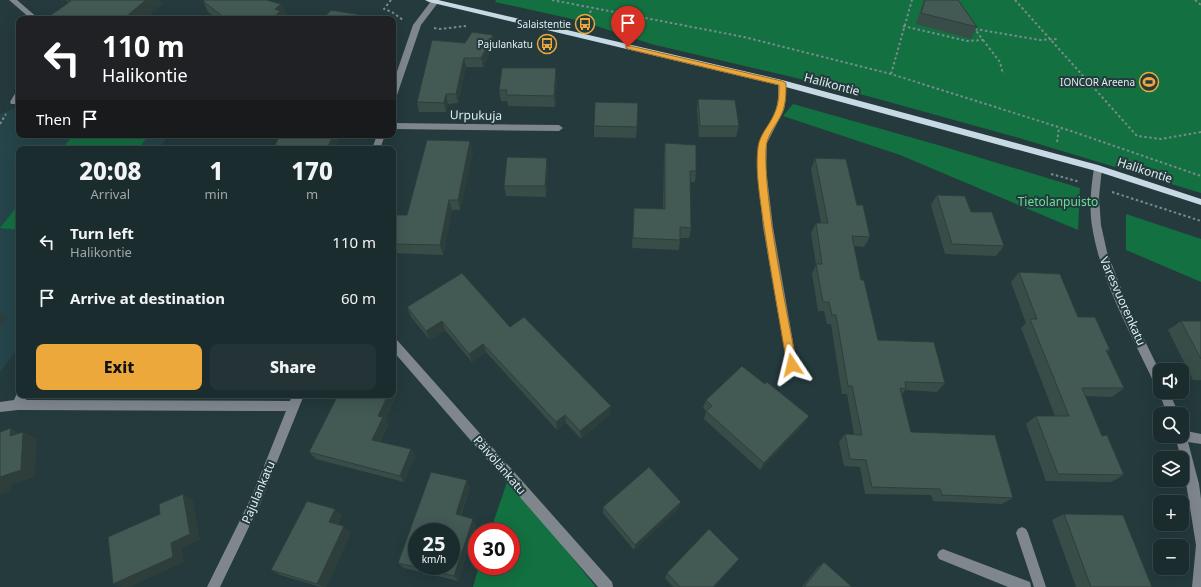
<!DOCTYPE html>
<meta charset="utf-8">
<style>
:root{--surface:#1b2c2e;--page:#243436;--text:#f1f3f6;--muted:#a0a7aa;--line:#39484a;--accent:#eda83b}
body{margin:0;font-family:"Noto Sans",sans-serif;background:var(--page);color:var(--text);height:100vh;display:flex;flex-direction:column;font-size:15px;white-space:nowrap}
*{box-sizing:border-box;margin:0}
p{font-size:13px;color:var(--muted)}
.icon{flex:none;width:22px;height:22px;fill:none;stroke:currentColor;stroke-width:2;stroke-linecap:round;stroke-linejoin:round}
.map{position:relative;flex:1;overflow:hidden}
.sheet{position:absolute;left:16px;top:146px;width:380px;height:252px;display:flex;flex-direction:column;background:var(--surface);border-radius:8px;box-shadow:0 4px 16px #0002,0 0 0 1px var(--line)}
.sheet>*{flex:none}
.hud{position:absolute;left:16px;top:16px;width:380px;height:122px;border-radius:8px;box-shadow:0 4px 16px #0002,0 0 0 1px var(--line);background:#202124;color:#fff;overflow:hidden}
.buttons{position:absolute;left:1153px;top:363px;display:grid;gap:8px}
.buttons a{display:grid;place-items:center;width:36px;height:36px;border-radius:8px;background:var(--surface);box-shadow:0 4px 16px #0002,0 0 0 1px var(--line);font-size:20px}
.speed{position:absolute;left:408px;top:523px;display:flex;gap:8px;font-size:20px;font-weight:700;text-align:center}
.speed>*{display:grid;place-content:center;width:52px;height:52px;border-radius:50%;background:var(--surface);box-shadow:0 4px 16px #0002,0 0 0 1px var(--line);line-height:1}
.speed small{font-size:10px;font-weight:400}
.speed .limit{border:6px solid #d22;background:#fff;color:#111}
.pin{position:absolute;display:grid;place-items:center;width:34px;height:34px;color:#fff;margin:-41px -17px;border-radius:50% 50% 50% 0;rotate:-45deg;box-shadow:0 0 4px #0007}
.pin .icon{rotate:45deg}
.me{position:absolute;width:44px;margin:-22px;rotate:350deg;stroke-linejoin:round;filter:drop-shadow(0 0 3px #0008)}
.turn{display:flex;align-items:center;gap:14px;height:84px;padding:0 20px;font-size:18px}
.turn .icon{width:52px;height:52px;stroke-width:2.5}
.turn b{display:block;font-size:28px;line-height:34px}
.then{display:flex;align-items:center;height:38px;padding:0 20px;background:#0003;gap:8px;font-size:15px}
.eta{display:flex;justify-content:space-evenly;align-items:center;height:68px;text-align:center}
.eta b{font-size:24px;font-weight:800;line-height:28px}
.button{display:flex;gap:8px;margin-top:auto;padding:8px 20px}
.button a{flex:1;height:46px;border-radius:8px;background:var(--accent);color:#111;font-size:16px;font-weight:800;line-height:46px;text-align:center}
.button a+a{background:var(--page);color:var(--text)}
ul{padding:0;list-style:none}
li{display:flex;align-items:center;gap:12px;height:56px;padding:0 20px}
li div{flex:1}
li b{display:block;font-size:15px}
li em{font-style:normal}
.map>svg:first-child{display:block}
.built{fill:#25454a}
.green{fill:#137040}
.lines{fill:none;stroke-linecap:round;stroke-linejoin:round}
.path{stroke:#798b8d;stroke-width:2;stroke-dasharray:2.5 2.5;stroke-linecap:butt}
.minor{fill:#7f878d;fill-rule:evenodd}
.major{fill:#c7d9e4;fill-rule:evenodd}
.wall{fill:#394d48}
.shaded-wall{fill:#2e3e3b}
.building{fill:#425954;stroke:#2e3e3b;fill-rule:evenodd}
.route{fill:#eda83b;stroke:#9a6d26}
.labels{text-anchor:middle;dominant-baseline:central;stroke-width:4;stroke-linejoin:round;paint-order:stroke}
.far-poi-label{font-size:10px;fill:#dfecee;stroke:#243a3d;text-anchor:end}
.street-label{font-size:12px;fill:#dfecee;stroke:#243a3d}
.park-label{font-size:12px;fill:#67e197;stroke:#243a3d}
</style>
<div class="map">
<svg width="1201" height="587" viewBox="0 0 1201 587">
<rect width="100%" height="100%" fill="#243a3d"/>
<polygon class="built" points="19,106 19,135 169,135 159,149 19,149 19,346 0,372 0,114"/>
<g class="green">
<polygon points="496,0 1201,0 1201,193 1019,138 871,97 788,76 651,44 581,21 495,2"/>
<polygon points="793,104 938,145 1080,188 1078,230 900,155 783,116"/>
<polygon points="73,135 148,135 139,149 62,149"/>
<polygon points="19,204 19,230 0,228"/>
<polygon points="1126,214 1201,239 1201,282 1126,250"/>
<polygon points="508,479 596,587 473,587 479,566 511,566 511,532 490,532"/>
</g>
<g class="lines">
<g class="path">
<polyline points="391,0 384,9 392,12 403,20"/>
<polyline points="552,0 744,37 891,74 1071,131 1201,176"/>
<polyline points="1015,0 1137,136 1161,139 1201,132"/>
<polyline points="1195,0 1201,5"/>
<polyline points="586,22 592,8"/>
<polyline points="903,26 967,41 983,40 974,28"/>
<polyline points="434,28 440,29 466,26"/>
<polyline points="975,29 1040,40 1057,39"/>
<polyline points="983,40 1000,62 1003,74"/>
<polyline points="891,74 912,0"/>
<polyline points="0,124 6,114"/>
<polyline points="1057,142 1059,128"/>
<polyline points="1051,174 1080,182"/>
<polyline points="1112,192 1201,221"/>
</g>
<g class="minor">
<polygon points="9,0 17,0 39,19 31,19"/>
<polygon points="432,0 440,0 421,25 397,95 393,98 393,83 413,25"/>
<polygon points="782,80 786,83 786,98 784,110 767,143 766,168 773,227 797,365 796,368 792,370 788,368 787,365 763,227 757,168 759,143 776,110 778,98 778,83"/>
<polygon points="19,91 19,100 17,104 11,104 10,102 16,92"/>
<polygon points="393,123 559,125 563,128 559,131 393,129"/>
<polygon points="377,135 385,135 380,149 372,149"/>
<path d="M1098,165L1102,168L1099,197L1101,225L1107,252L1128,306L1160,372V392H1169L1179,414H1167L1159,392L1160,389L1156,387C1132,335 1101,283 1092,226C1089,206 1091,187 1094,168Z"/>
<polygon points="393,338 397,340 612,582 613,587 598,587 393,351"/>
<polygon points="18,391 19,395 28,395 26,400 290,401 292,395 304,395 260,504 220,587 207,587 252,496 286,411 18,410 0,412 0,402 14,400"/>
<polygon points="1182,430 1201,434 1201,444 1188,442 1199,484 1201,499 1201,587 1192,587 1196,545 1182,458 1181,458 1175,436 1182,436"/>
<polygon points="1022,527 1026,529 1028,533 1046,587 1034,587 1016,533 1018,529"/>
<polygon points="943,549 1030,582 1031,587 1008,587 939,559 937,555 939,551"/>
</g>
<polygon class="major" points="425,0 438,0 782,80 1098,165 1201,199 1201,205 1096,171 782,86 429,2"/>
</g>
<g class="wall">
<polygon points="66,0 162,4 146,17 159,19 54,19 51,15 68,3"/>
<polygon points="924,0 958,0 977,27 971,39 916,24"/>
<polygon points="203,1 281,4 286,14 283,17 284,19 218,19 208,12"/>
<polygon points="465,43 495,44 483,67 466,67 458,103 448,104 446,112 419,112 417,102"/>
<polygon points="557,80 555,107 508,106 507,101 501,101 499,90"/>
<polygon points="698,99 739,126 736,137 699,137 697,110"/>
<polygon points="594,126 637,127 636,138 594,137"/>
<polygon points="665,143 696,171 695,182 690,182 691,228 689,238 680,238 679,250 632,248 634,208 663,209 664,154"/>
<polygon points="473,151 460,210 452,210 443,255 393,253 393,215 407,215"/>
<polygon points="815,158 857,205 870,237 864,247 854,246 861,280 878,340 945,383 937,392 905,390 902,394 911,432 1013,498 1002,504 933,501 931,495 865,494 860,467 844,466 839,442 845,434 854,434 847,394 842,394 831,324 827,324 824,311 818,311 812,274 816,265 811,233 816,223 821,223 811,169"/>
<polygon points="548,168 546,197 506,196 504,186"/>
<polygon points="937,195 971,212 1004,246 996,256 945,254 931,205"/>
<polygon points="1019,272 1078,317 1110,350 1107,352 1124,388 1112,397 1085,396 1102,436 1124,475 1111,482 1046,481 1026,424 1036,416 1055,416 1021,328 1026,323 1011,282"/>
<polygon points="407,307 510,327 610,414 581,439 566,423 557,430 486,352 472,362 445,330 430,340 411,317"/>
<polygon points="1181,321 1201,321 1201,380 1193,380 1168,330"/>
<polygon points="765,384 809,416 804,424 760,470 704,419 706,411 703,408 706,400"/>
<polygon points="399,389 385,420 388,424 380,442 411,449 415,456 404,482 316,459 309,452"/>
<polygon points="470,487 461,516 476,525 458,581 404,568 398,563"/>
<polygon points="603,507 679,508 634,550 603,513"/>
<polygon points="1064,514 1152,587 1076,587 1052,520"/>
<polygon points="342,515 338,524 351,532 326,587 321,587 280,575 271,570"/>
<polygon points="739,559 735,564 714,587 673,587 665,578 667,573"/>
<polygon points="824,562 852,587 802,587 818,567"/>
</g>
<g class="shaded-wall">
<polygon points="146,0 160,0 162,4 143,19 128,15"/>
<polygon points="281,4 286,14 283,17 284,19 272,19 275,9"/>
<polygon points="493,35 495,44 483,67 481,58"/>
<polygon points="464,58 466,67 458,103 456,94"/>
<polygon points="556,68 557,80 555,107 554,96"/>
<polygon points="446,94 448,104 446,112 444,103"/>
<polygon points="333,135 341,135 336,149 327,149"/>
<polygon points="470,141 473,151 460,210 458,200"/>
<polygon points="547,158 548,168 546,197 545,186"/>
<polygon points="449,200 452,210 443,255 440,245"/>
<polygon points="0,312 8,318 0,325"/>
<polygon points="442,321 445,330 430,340 426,331"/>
<polygon points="483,344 486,352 472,362 469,354"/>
<polygon points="394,381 399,389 385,420 388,424 377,447 372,440 378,416 388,395 393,395 393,384"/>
<polygon points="611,406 610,414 581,439 580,431"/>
<polygon points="565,415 566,423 557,430 556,422"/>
<polygon points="809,416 804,424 760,470 764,463"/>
<polygon points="11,428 23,435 23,432 37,439 35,477 11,485 11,491 0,495 0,477 10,436"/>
<polygon points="411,449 415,456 404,482 400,476"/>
<polygon points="467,480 470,487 459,520 456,514"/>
<polygon points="183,494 193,500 200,540 182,548 184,562 130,587 122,587 113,584"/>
<polygon points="681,502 679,508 634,550 635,545"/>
<polygon points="335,509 342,515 336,528 329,522"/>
<polygon points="473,519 476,525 458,581 454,576"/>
<polygon points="344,526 351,532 326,587 323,587 317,584"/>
<polygon points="739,559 735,564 714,587 713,587"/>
</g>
<g class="building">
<polygon points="67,0 146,0 128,15 159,19 56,19 59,17 51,15 71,1"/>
<polygon points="205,0 266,0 281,4 275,9 280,11 272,19 226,19 203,1"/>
<polygon points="925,0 958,0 977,27 921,13"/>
<polygon points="331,10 361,15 359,17 370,19 323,19"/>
<polygon points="472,32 493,35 481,58 464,58 456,94 446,94 444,103 417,102 432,40 465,43"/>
<polygon points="502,68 556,68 554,96 506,95 507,90 499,90"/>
<polygon points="698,99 735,100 739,126 700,126"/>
<polygon points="595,102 638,103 637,127 594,126"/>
<polygon points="280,135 333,135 327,149 273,149"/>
<polygon points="427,140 470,141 458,200 449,200 440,245 393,244 393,215 407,215"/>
<polygon points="665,143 696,145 696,171 690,171 691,228 680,227 680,240 633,238 634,208 665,209"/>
<polygon points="507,157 547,158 545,186 504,186"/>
<polygon points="815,158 846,159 857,205 863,205 870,237 852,236 861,280 864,280 878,340 934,342 945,383 905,382 906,389 900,388 911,432 995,435 1013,498 942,495 940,489 872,487 866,460 850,459 845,434 862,435 852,386 848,386 836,315 832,315 829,302 823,302 816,264 822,264 816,223 828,223"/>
<polygon points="937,195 965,196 971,212 992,212 1004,246 952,244"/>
<polygon points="1019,272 1060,274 1078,317 1095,317 1110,350 1106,350 1124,388 1082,388 1102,436 1107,435 1124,475 1058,474 1036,416 1069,416 1030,319 1037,319"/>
<polygon points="462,273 510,327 524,317 611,406 580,431 565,415 556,422 483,344 469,354 442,321 426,331 407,307"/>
<polygon points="1181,321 1201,321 1201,359"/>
<polygon points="742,366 765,384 767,382 809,416 764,463 706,411 712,406 706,400"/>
<polygon points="338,395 388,395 378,416 383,417 372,440 411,449 400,476 309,452"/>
<polygon points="11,428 10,436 23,432 21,470 0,477 0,432"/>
<polygon points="649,467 681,502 635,545 603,507"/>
<path d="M431,472L467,480L456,514L473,519L454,576L398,563ZM417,532H451V566H417Z"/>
<polygon points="183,494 190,534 171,543 173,557 113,584 108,537 160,514 159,504"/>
<polygon points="307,501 335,509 329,522 344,526 317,584 271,570"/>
<polygon points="1064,514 1123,515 1152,587 1091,587"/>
<polygon points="709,529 739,559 713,587 680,587 667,573"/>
<polygon points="824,562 852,587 804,587"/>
</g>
<path class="route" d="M626,45L782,81L786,83C786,93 786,104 782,113C777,125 767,134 766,148C765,175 769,201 772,227C779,273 788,319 797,365L796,368L792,369L789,368L787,365C779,317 770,269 763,220C760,197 755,171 758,147C760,133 771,124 775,112C779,103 779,94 779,85L628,49L626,48Z"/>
<defs>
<g id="bus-ring" transform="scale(1)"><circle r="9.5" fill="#243a3d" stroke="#eda83b" stroke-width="1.5"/><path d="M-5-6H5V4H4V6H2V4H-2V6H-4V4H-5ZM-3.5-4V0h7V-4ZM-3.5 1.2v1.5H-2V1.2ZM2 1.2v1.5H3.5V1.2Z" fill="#eda83b"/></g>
<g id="stadium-ring" transform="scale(1)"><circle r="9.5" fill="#243a3d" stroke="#eda83b" stroke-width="1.5"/><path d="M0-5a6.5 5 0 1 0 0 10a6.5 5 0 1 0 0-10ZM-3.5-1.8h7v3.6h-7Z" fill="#eda83b"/></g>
</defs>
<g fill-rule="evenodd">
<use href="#bus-ring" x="585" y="24"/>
<use href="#bus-ring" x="547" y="44"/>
<use href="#stadium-ring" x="1149" y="82"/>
</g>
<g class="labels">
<g class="far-poi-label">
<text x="571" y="24">Salaistentie</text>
<text x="533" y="44">Pajulankatu</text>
<text x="1135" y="82">IONCOR Areena</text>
</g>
<g class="street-label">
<text transform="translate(832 84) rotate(15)">Halikontie</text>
<text transform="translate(476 115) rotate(1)">Urpukuja</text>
<text transform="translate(1145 170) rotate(18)">Halikontie</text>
<text transform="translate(1123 301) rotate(66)">Varesvuorenkatu</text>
<text transform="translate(500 465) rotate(49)">Päivölänkatu</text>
<text transform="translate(258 492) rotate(-67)">Pajulankatu</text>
</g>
<g class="park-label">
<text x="1058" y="201">Tietolanpuisto</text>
</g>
</g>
</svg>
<div class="buttons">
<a><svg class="icon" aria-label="sound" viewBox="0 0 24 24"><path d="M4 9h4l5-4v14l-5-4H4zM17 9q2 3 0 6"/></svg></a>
<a><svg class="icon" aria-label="search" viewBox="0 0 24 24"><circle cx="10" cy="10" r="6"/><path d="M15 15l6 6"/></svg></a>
<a><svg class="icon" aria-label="layers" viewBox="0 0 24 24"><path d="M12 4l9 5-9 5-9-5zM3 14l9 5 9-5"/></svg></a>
<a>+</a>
<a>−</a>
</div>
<div class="speed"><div>25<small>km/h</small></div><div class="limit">30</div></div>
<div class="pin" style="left:628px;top:47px;background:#d93025"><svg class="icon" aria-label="arrive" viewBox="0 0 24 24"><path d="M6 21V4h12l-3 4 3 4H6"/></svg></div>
<svg class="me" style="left:792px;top:365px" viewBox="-20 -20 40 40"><path d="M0-17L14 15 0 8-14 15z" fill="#eda83b" stroke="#fff" stroke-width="4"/></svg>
<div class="hud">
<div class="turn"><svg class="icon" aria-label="left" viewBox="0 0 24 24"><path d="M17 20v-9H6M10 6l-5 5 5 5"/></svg><div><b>110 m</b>Halikontie</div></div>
<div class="then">Then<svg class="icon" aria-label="arrive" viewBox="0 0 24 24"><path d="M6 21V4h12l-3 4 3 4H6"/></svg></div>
</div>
<section class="sheet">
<div class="eta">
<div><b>20:08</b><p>Arrival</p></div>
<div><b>1</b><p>min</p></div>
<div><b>170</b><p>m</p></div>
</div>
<ul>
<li><svg class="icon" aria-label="left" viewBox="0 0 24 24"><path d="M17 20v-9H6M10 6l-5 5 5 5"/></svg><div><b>Turn left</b><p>Halikontie</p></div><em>110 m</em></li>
<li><svg class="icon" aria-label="arrive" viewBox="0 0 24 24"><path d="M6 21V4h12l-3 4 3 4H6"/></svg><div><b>Arrive at destination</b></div><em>60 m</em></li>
</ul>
<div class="button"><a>Exit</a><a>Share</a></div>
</section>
</div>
